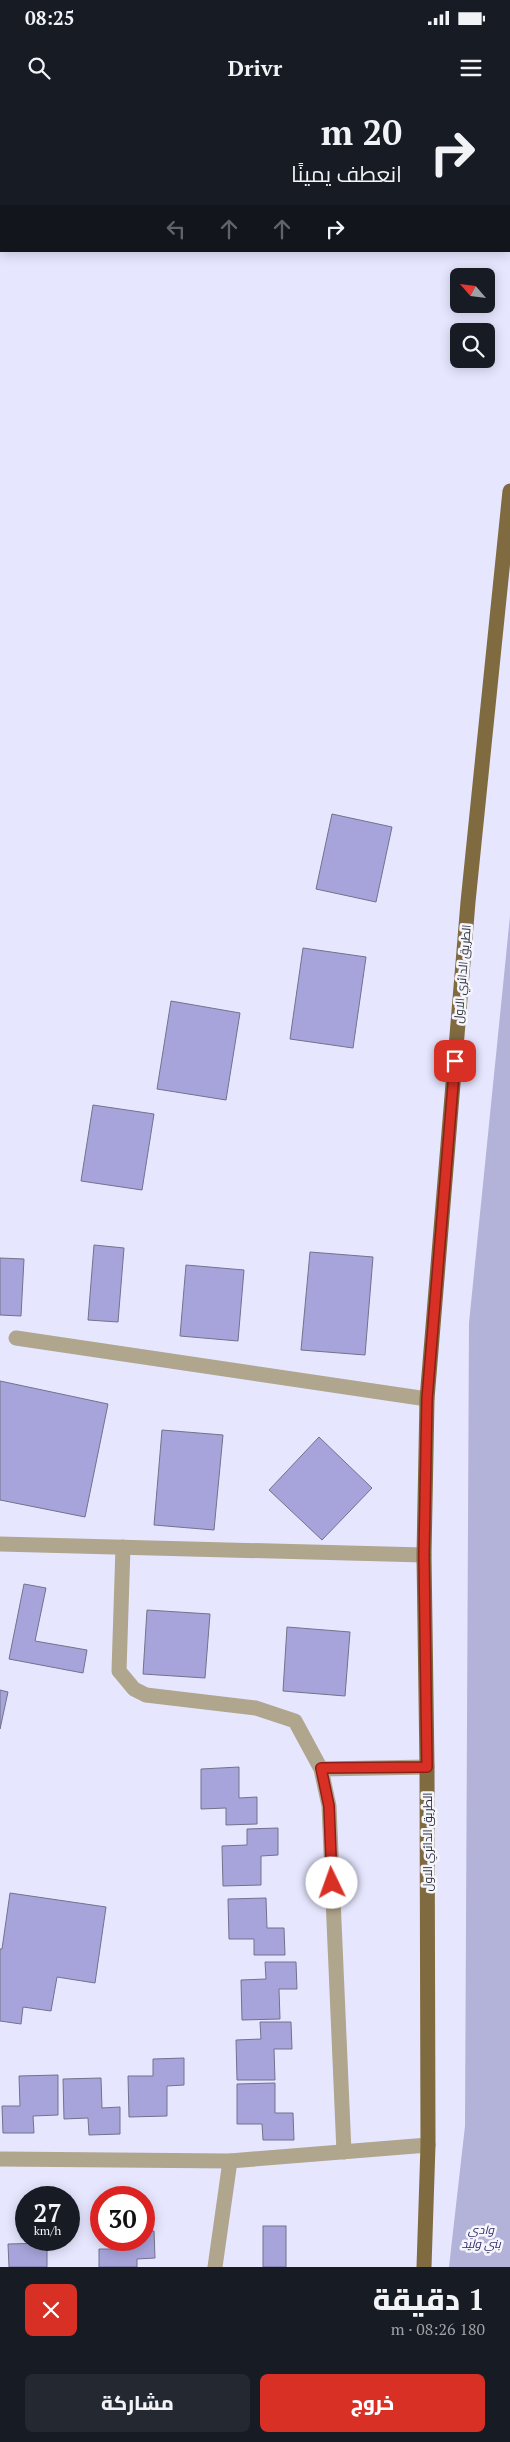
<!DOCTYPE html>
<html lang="ar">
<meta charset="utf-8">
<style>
:root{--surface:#171b24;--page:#242831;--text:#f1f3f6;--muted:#9ea1a6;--accent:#d93025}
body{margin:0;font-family:"PT Serif",Cairo,serif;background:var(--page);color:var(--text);direction:rtl;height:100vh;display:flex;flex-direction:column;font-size:19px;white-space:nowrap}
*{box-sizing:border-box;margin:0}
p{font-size:16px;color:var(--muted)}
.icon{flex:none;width:28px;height:28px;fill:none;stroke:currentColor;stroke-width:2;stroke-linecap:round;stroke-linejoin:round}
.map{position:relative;height:2167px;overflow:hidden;direction:ltr}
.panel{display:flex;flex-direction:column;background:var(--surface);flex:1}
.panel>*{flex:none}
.top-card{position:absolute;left:0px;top:0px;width:510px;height:152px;box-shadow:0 2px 12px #0003;direction:rtl;background:#171b24;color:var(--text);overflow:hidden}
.needle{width:32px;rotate:298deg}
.tools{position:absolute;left:450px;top:168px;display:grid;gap:10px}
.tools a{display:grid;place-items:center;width:45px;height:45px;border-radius:8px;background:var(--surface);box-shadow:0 2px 12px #0003;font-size:25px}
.speed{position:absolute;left:15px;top:2086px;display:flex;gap:10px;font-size:25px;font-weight:700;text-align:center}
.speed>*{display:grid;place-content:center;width:65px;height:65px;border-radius:50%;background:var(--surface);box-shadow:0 2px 12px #0003;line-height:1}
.speed small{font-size:12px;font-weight:400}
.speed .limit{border:8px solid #d22;background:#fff;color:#111}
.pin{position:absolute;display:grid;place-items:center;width:42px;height:42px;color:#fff;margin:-21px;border-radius:10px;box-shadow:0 2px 8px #0006}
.me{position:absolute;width:55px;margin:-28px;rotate:357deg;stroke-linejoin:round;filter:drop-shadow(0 0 4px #0008)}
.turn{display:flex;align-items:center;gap:18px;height:105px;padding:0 25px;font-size:22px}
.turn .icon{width:65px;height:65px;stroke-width:2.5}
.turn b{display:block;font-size:35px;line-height:42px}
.lanes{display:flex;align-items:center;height:48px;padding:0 25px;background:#0003;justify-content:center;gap:25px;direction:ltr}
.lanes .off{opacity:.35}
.round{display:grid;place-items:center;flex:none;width:52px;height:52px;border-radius:8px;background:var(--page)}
.headline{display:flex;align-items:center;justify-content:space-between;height:85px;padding:0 25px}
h1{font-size:30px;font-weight:800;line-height:38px}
.cta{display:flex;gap:10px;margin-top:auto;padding:10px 25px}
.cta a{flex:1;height:58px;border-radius:8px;background:var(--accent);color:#fff;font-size:20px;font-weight:800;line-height:58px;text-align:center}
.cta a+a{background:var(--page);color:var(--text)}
.status{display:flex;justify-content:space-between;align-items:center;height:35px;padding:0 25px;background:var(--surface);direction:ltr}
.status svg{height:14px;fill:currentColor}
header{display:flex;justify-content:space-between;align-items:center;height:65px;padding:0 25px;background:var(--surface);font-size:22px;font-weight:800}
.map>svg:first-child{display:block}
.green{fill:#b3b2d8}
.building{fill:#a6a4da;stroke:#72728c}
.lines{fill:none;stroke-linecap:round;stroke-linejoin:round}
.minor{stroke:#b0a58d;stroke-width:15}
.major{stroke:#806b40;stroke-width:15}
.route-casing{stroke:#8d1f18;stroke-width:12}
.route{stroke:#d93025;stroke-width:9}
.labels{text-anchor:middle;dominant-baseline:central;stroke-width:5;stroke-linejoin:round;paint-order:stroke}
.street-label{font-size:12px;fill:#30303b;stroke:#f5f5fc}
.park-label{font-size:12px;font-style:italic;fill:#332a6a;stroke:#f5f5fc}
</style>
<div class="status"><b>08:25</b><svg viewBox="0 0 49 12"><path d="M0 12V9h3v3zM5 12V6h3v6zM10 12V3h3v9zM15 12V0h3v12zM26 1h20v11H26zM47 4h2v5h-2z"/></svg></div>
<header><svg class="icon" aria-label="menu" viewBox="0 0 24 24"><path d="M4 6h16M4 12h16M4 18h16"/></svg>Drivr<svg class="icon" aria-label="search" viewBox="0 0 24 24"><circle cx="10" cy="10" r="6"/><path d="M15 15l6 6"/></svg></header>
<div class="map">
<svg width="510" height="2167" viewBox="0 0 510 2167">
<rect width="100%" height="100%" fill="#e6e6ff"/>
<polygon class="green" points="510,816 510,2167 449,2167 465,2026 469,1223"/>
<g class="building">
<polygon points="332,714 392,727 376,802 316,789"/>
<polygon points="303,848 366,857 353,948 290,939"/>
<polygon points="171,901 240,913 226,1000 157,989"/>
<polygon points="93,1005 154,1014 142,1090 81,1081"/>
<polygon points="94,1145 124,1148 118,1222 88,1220"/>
<polygon points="310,1152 373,1157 365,1255 301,1250"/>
<polygon points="0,1158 24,1159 21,1216 0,1215"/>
<polygon points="186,1165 244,1170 238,1241 180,1236"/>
<polygon points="0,1281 108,1304 85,1417 0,1400"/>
<polygon points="162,1330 223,1335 214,1430 154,1425"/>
<polygon points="319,1337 372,1388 322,1440 269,1390"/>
<polygon points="24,1484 46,1488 35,1541 87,1550 83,1573 9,1559"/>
<polygon points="147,1510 210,1514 205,1578 143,1574"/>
<polygon points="287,1527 350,1532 345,1596 283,1591"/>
<polygon points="0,1590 8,1592 0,1629"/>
<polygon points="239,1667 239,1698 257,1697 257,1724 226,1725 226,1708 201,1709 201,1669"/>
<polygon points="278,1728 278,1755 261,1756 261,1785 223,1786 222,1746 247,1745 247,1729"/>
<polygon points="10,1793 106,1807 95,1883 57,1877 51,1911 23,1907 21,1924 0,1921 0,1849 2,1849"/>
<polygon points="266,1798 267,1828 284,1828 285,1855 254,1855 254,1839 229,1839 228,1799"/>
<polygon points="265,1862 296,1862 297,1889 279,1889 280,1919 242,1920 241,1880 266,1879"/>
<polygon points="260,1922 291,1922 292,1949 274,1949 275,1980 237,1980 236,1940 261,1939"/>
<polygon points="184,1958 184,1985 167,1986 167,2016 129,2017 128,1976 153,1976 153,1959"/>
<polygon points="58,1975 58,2015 33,2016 34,2033 3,2033 2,2006 20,2006 19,1976"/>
<polygon points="101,1978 102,2008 120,2007 120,2034 89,2035 88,2018 64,2019 63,1979"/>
<polygon points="275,1983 275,2013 293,2013 294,2040 263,2040 262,2024 237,2024 237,1984"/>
<rect x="263" y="2126" width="23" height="41"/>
<polygon points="144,2131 154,2131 155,2158 137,2159 137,2167 99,2167 99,2149 124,2149 123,2140 144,2140"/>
<polygon points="47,2143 47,2167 9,2167 8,2144"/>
</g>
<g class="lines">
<g class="minor">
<polyline points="16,1238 427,1299"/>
<polyline points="0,1444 424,1455"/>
<polyline points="123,1447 119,1571 134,1589 146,1595 256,1608 295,1621 321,1669 329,1706 344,2052"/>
<polyline points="321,1669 427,1667"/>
<polyline points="0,2059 230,2061 428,2045"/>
<polyline points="215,2167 230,2061"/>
</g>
<polyline class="major" points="424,2167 428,2045 427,1667 424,1455 427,1299 468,802 510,391"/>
</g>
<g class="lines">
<g class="route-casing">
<polyline id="route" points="332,1783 329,1706 321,1668 427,1667 424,1455 427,1299 455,961"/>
</g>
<use href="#route" class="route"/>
</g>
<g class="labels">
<g class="street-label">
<text transform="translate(462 874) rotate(-85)">الطريق الدائري الاول</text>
<text transform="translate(427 1742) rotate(-90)">الطريق الدائري الاول</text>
</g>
<g class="park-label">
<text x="481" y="2129">وادي<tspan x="481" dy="14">بني وليد</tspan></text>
</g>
</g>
</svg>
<div class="tools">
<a><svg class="needle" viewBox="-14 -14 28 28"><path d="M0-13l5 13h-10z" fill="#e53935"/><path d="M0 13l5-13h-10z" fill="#9ea1a6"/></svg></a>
<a><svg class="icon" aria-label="search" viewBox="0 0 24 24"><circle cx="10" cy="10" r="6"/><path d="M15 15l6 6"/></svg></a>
</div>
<div class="speed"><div>27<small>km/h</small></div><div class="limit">30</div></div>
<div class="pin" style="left:455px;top:961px;background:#d93025"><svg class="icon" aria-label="arrive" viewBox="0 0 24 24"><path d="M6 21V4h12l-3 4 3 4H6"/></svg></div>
<svg class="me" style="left:332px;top:1783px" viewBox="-20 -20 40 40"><circle r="19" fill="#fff"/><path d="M0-13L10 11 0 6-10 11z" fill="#d93025"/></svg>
<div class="top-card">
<div class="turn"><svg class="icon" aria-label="right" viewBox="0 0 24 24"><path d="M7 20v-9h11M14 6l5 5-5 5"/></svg><div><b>20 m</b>انعطف يمينًا</div></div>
<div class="lanes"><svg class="icon off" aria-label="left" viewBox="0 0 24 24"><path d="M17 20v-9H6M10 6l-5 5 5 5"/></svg><svg class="icon off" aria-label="ahead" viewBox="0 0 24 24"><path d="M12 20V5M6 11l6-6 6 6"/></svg><svg class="icon off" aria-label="ahead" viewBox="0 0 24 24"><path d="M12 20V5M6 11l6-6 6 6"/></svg><svg class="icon" aria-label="right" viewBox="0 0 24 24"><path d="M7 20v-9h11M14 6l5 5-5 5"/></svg></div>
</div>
</div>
<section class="panel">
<div class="headline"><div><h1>1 دقيقة</h1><p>180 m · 08:26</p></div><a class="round" style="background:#d93025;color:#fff"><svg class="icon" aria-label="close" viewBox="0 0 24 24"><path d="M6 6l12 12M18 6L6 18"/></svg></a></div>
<div class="cta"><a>خروج</a><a>مشاركة</a></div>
</section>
